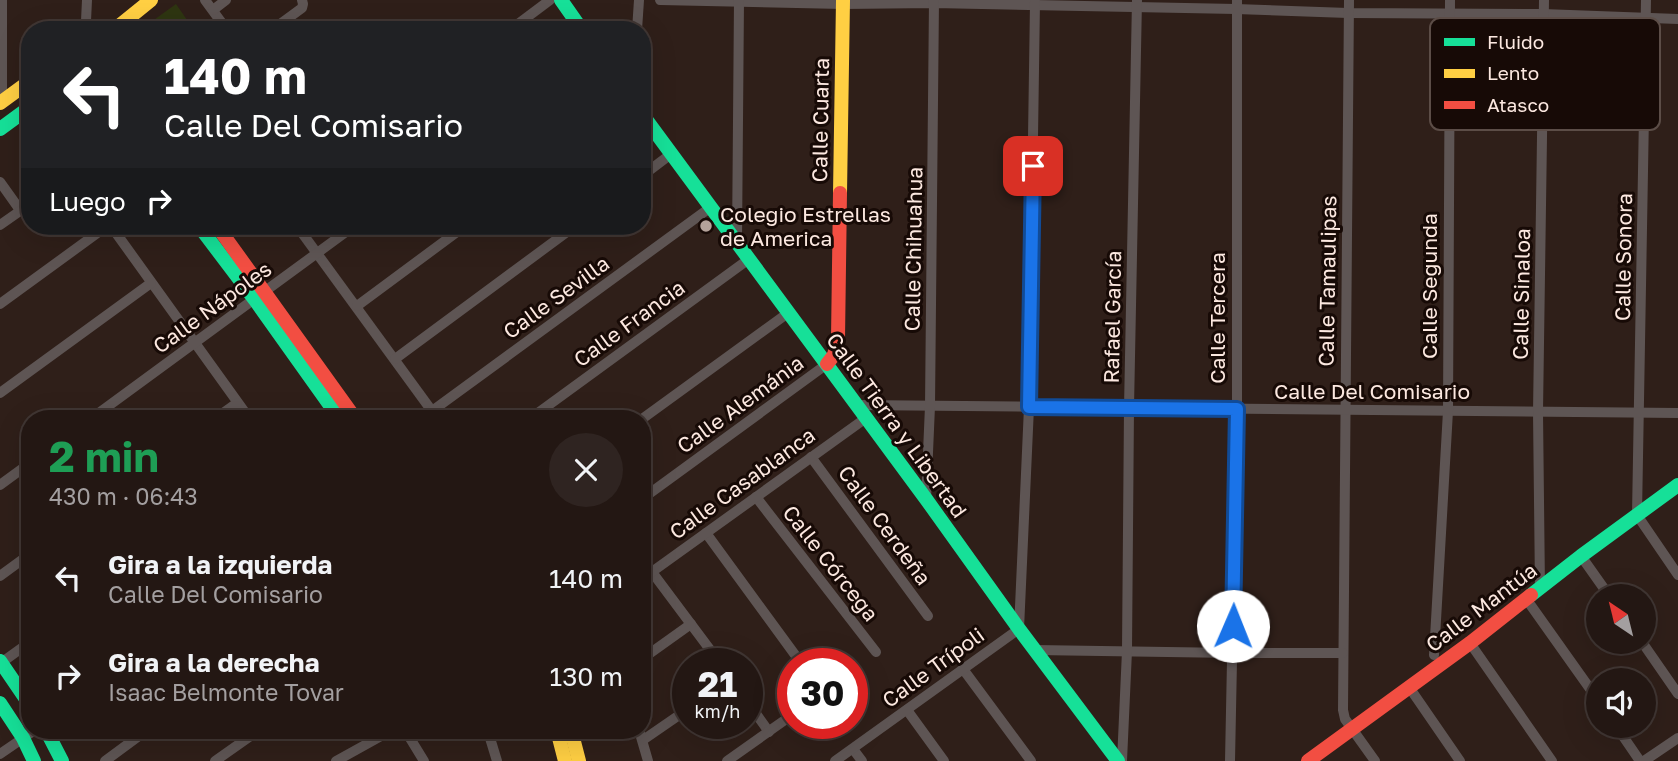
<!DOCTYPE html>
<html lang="es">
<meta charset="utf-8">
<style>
:root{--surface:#231713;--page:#2f2421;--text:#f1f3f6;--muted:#a39fa0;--line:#403633}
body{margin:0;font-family:"Golos Text",sans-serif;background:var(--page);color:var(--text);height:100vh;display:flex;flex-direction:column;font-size:26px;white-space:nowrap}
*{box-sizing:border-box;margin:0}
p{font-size:23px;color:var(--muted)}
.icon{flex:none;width:38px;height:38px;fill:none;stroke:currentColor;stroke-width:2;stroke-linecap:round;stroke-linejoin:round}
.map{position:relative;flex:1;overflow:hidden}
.sheet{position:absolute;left:21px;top:410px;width:630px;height:329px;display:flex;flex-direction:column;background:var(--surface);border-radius:28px;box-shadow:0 7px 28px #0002,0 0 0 2px var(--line)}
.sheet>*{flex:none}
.top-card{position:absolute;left:21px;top:21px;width:630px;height:214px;border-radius:28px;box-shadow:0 7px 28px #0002,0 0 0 2px var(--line);background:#202124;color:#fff;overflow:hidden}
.needle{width:46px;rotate:325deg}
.controls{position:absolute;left:1586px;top:584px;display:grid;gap:14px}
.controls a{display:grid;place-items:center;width:70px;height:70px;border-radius:50%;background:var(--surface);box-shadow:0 7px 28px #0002,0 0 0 2px var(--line);font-size:35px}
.speed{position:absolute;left:672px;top:648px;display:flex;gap:14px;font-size:35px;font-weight:700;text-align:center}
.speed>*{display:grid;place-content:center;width:91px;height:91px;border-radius:50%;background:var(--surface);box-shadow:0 7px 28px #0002,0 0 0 2px var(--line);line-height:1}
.speed small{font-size:18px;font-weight:400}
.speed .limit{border:10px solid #d22;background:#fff;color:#111}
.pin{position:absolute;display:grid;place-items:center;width:60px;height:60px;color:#fff;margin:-30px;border-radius:14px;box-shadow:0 4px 10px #0006}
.me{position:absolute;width:77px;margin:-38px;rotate:1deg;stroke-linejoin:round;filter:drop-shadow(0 0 5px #0008)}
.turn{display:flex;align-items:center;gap:24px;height:147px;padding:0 28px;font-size:32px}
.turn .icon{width:91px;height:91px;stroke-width:2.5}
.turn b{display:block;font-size:49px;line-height:60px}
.then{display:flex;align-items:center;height:66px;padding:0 28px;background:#0003;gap:14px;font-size:26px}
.round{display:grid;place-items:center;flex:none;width:74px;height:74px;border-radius:37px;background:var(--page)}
.summary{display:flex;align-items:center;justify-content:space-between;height:119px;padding:0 28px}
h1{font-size:42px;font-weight:700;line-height:52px;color:#1e9e55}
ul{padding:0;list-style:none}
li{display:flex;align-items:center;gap:21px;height:98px;padding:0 28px}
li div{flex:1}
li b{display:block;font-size:26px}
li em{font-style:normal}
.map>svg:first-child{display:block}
.grass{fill:#2e3511}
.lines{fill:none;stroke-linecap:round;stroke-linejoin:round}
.street{stroke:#5e5554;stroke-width:10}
.fast{stroke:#16e098;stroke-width:14}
.slow{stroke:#ffcf43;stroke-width:14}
.jam{stroke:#f24e42;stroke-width:14}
.route-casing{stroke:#114b97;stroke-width:18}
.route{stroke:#1a73e8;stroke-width:12}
.poi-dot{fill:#b4a29a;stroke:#170a06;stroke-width:2.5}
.labels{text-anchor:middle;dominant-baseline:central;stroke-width:6;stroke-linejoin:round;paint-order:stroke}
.street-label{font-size:21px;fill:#fce8e0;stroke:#170a06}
.poi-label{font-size:21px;fill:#fce8e0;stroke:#170a06;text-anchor:start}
.key{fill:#170a06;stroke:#5c4d47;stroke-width:2}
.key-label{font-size:19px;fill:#fce8e0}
</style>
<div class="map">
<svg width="1678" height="761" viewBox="0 0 1678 761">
<rect width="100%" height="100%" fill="#2f1f19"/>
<polygon class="grass" points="176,4 194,30 140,30"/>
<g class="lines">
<g class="street">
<polyline points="205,0 227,30"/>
<polyline points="660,0 843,4 934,3 1236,9 1348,13 1543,14 1678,19"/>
<polyline points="1349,0 1343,710 1345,719 1375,761"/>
<polyline points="1646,0 1637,515 1678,575"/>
<polyline points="213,10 226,0"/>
<polyline points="84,30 86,21 87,0"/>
<polyline points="272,30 302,8 303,4 302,0"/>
<polyline points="510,30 550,0"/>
<polyline points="637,30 639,0"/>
<polyline points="2,102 2,0"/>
<polyline points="642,176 671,154"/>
<polyline points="0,182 20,210"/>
<polyline points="0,225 30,204"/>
<polyline points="111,226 249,418"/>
<polyline points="297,226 437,418"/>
<polyline points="737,241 739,0"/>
<polyline points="0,304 107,226"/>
<polyline points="357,306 465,226"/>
<polyline points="395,359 575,226"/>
<polyline points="0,393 151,283"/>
<polyline points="856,405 1678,413"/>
<polyline points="92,418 354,226"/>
<polyline points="216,418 237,403"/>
<polyline points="424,418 432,411 711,207"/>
<polyline points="531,418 749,259"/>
<polyline points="642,419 788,313"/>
<polyline points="811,457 928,616"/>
<polyline points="0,485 30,463"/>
<polyline points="756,497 876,652"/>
<polyline points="642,499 827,364"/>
<polyline points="926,499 930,406 934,0"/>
<polyline points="706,533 801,663"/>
<polyline points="1581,556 1610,597"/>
<polyline points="652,572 720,663"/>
<polyline points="0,576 30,554"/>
<polyline points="642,579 866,418"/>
<polyline points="1540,589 1538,412 1544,0"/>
<polyline points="1527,600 1598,700"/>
<polyline points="1642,642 1678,694"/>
<polyline points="1470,643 1552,761"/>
<polyline points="1035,650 1233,653 1343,653"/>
<polyline points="1434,655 1448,411 1450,0"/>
<polyline points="642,659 691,624"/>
<polyline points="1,663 30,642"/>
<polyline points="963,669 1031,761"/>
<polyline points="1409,687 1460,761"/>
<polyline points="747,701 769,732"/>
<polyline points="907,710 944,761"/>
<polyline points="1616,726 1640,761"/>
<polyline points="405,730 424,761"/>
<polyline points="484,730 490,738 497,761"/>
<polyline points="639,730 648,761"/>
<polyline points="643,740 688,709"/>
<polyline points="853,749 862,761"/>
<polyline points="0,754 35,730"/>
<polyline points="105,761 147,730"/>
<polyline points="215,761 259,730"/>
<polyline points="336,761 392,730"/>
<polyline points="727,761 792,715"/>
<polyline points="835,761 1019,629 1029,407 1035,2"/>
<polyline points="1122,761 1127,651 1129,408 1137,0"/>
<polyline points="1230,761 1237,409 1237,0"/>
<polyline points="1644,761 1678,738"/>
</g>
<g class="fast">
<polyline points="561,0 582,30"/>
<polyline points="642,114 926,499 1019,629 1118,761"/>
<polyline points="0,129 30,107"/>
<polyline points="199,226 255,300 339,418"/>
<polyline points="1531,595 1581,556 1678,485"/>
<polyline points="0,661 30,705"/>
<polyline points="0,703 23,738 34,761"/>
<polyline points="46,730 62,761"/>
</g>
<g class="slow">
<polyline points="114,30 151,0"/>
<polyline points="0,103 30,81"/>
<polyline points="840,193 843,0"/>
<polyline points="557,730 565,761"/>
<polyline points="571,730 579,761"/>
</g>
<g class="jam">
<polyline points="217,226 355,418"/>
<polyline points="827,364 834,355 838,339 840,193"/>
<polyline points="1308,761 1470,643 1531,595"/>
</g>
</g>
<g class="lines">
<g class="route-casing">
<polyline id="route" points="1033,166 1029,407 1237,409 1233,626"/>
</g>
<use href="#route" class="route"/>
</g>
<circle class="poi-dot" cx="706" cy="226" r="7"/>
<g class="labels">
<g class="street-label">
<text transform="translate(820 120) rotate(-89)">Calle Cuarta</text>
<text transform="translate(913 249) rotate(-89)">Calle Chihuahua</text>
<text transform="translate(1623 257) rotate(-89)">Calle Sonora</text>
<text transform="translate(1327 281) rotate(-89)">Calle Tamaulipas</text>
<text transform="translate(1429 286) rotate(-90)">Calle Segunda</text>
<text transform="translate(1521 294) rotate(-89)">Calle Sinaloa</text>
<text transform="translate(556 297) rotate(-36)">Calle Sevilla</text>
<text transform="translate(212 307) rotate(-36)">Calle Nápoles</text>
<text transform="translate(1112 317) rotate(-89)">Rafael García</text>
<text transform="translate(1217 318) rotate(-90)">Calle Tercera</text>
<text transform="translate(629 323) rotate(-36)">Calle Francia</text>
<text x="1372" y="391">Calle Del Comisario</text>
<text transform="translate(740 404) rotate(-36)">Calle Alemánia</text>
<text transform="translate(897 425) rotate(54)">Calle Tierra y Libertad</text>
<text transform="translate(742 483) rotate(-36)">Calle Casablanca</text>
<text transform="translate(885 525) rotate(54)">Calle Cerdeña</text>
<text transform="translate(831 563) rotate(52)">Calle Córcega</text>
<text transform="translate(1481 607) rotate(-37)">Calle Mantúa</text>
<text transform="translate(933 667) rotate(-36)">Calle Trípoli</text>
</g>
<g class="poi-label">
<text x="720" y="214">Colegio Estrellas<tspan x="720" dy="24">de America</tspan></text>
</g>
</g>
<rect x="1430" y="18" width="230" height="112" rx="10" class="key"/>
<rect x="1444" y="38" width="31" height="8" fill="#16e098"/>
<rect x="1444" y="69" width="31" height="9" fill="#ffcf43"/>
<rect x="1444" y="101" width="31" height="8" fill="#f24e42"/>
<g class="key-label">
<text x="1487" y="49">Fluido</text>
<text x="1487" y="80">Lento</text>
<text x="1487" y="112">Atasco</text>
</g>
</svg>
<div class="controls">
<a><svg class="needle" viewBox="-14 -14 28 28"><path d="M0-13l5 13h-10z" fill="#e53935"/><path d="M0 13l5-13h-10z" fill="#a39fa0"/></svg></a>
<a><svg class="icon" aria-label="sound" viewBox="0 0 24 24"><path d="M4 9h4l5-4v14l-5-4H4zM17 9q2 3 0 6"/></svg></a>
</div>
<div class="speed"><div>21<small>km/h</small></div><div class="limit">30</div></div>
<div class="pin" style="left:1033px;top:166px;background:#d93025"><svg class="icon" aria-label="arrive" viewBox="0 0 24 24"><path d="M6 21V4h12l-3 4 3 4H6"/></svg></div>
<svg class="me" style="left:1233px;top:626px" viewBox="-20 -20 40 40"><circle r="19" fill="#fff"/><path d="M0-13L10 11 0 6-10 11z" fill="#1a73e8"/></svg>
<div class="top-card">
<div class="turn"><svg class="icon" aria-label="left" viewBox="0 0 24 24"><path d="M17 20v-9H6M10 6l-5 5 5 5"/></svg><div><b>140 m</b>Calle Del Comisario</div></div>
<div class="then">Luego<svg class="icon" aria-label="right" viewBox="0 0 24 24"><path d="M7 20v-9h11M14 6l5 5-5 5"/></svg></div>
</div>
<section class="sheet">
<div class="summary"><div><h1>2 min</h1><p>430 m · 06:43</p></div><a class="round"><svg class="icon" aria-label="close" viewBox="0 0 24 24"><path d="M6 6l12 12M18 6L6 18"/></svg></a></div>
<ul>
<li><svg class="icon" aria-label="left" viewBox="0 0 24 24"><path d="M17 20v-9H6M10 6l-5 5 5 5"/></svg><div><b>Gira a la izquierda</b><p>Calle Del Comisario</p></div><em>140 m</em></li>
<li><svg class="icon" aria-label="right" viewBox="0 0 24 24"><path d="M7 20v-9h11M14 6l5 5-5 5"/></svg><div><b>Gira a la derecha</b><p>Isaac Belmonte Tovar</p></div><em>130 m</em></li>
</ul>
</section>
</div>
